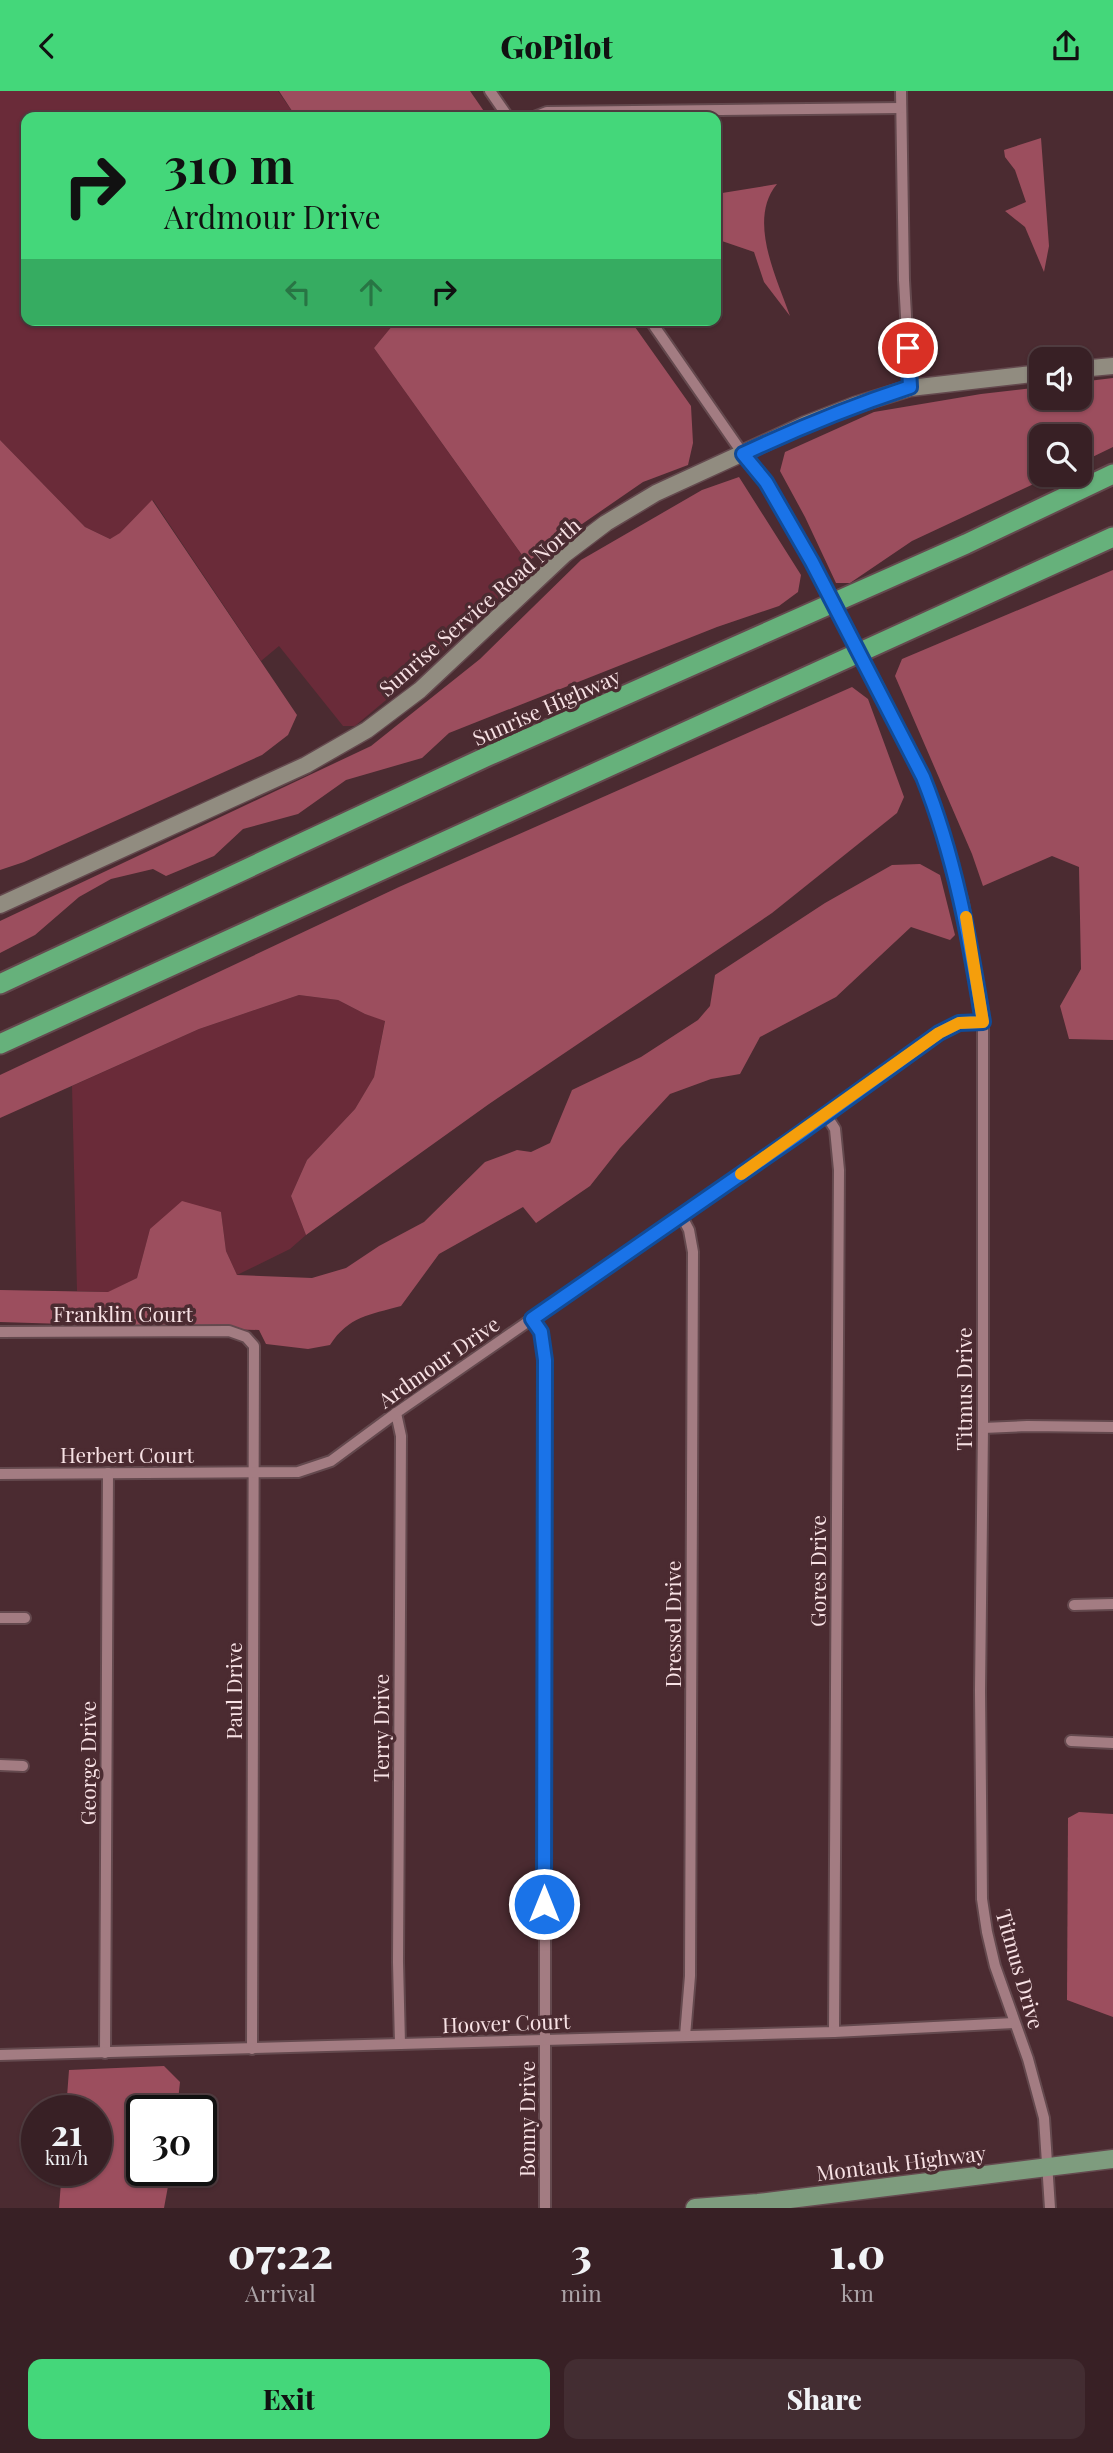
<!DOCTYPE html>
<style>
:root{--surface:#382025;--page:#432d32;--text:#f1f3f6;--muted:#aba3a7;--line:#523e42;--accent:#44d77a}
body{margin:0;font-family:"Playfair Display",serif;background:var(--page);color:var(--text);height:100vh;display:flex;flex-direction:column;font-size:26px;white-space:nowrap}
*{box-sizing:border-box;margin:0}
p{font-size:23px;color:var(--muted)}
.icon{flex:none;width:38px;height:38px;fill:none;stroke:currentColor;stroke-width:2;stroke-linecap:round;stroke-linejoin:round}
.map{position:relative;height:2117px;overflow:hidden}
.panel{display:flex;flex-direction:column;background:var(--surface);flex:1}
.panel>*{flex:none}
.banner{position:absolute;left:21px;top:21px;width:700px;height:214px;border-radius:14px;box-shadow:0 2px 5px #0004,0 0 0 2px var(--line);background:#44d77a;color:#111;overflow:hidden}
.fabs{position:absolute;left:1029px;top:256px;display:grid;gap:14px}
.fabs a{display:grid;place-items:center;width:63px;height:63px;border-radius:14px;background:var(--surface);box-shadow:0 2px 5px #0004,0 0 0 2px var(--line);font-size:35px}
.speed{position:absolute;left:21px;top:2004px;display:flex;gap:14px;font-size:35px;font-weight:700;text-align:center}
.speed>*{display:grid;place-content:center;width:91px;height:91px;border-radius:50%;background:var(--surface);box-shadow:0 2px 5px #0004,0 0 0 2px var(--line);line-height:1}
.speed small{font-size:18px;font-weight:400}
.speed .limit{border:4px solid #111;border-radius:10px;background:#fff;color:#111}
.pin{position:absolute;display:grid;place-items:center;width:60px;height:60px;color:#fff;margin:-30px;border:4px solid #fff;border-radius:50%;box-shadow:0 2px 7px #0007}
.me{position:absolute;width:77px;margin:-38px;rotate:0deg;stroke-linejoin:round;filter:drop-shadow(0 0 5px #0008)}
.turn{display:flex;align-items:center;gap:24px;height:147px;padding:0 28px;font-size:32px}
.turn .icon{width:91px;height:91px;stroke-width:2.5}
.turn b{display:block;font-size:49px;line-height:60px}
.lanes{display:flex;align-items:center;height:66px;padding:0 28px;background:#0003;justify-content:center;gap:35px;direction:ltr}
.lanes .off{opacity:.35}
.eta{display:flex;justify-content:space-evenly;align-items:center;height:119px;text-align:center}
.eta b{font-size:42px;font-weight:800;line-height:49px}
.cta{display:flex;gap:14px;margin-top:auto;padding:14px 28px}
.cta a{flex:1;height:80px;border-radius:14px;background:var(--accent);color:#111;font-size:28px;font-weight:800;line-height:80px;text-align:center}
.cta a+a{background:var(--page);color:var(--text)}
header{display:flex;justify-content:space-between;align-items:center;height:91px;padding:0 28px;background:var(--accent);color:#111;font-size:32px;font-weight:800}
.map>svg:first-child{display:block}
.green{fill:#6a2b39}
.forest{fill:#9c4e5e}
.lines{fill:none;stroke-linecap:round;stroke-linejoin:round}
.street-casing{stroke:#64494e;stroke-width:14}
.secondary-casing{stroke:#64494e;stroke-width:19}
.primary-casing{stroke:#64494e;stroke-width:21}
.highway-casing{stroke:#64494e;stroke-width:23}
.street{stroke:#a37c82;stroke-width:10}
.secondary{stroke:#918c80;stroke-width:16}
.primary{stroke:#7e9c7e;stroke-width:18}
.highway{stroke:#66b17b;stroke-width:19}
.street-bridge-casing{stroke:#64494e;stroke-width:14;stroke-linecap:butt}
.street-bridge{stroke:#a37c82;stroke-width:10}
.route-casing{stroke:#114b97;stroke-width:18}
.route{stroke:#1a73e8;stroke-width:12}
.slow{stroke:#f59e0b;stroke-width:12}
.labels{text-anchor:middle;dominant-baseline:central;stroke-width:7;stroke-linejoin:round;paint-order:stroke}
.street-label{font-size:21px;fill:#f7e1e4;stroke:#4b2b31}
</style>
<header><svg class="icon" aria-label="back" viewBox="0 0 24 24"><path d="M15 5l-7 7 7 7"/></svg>GoPilot<svg class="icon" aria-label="share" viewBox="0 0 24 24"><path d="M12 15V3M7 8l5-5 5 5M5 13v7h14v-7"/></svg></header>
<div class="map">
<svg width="1113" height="2117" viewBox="0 0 1113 2117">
<rect width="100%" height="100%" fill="#4b2b31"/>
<g class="green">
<polygon points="0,0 278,0 296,26 26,26 26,229 397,229 374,257 531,477 422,579 355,635 343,635 279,555 261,570 153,409 120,443 110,448 85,436 0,349"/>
<polygon points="299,904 338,909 365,923 385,929 374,986 355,1018 307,1069 291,1105 306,1144 290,1158 237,1184 226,1160 221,1121 150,1138 137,1187 109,1201 77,1200 72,995 199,938"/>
</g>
<g class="forest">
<polygon points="279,0 470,0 488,26 296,26"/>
<polygon points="1041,47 1049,155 1044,181 1025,136 1005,120 1026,111 1015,79 1005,66 1004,59"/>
<path d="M777,93C747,129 777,187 790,225L764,191L754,161L716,148V103Z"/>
<polygon points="397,229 630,229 691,315 693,352 688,374 643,391 527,471 374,257"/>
<polygon points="1113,287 1113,356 1080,372 1080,345 1041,345 1041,383 1055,383 912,450 850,492 836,492 805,426 780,380 785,361 874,321 981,303 1041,296 1041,306 1080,306 1080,291"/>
<polygon points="0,349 85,436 110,448 120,442 152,409 297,624 288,644 262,664 24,771 0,779"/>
<polygon points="739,386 801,484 798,501 779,515 717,536 449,642 422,667 346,689 298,723 243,738 214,765 166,785 153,778 111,788 79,806 35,844 0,862 0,830 371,655 480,568 581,469 702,399"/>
<polygon points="1113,479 1113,949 1069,948 1060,915 1081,878 1079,776 1052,765 983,795 972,763 895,585 902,568"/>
<polygon points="852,596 868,608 904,706 897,722 772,822 489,1013 306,1144 291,1105 307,1069 355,1018 374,986 385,930 365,923 338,909 299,904 199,938 0,1027 0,984 399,796"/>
<path d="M920,773L940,784L955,844L950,849L911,836L836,906L760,946L740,983L711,988L670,1003L620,1057L590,1095L536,1132L523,1116L439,1163L401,1215C369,1224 349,1225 330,1254L308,1258L266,1253L259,1239L0,1231V1199L108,1201L137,1187L150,1138L182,1110L221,1121L226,1160L237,1184L312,1187L346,1177L379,1155L424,1131L485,1071L517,1059L531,1061L550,1052L572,999L641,966L698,929L710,915L715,884L825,812L892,774Z"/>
<polygon points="1079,1721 1113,1723 1113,1926 1067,1909 1068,1727"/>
<polygon points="164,1975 180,1991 177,2019 142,2020 142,2079 171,2079 164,2117 59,2117 62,2079 96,2079 96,2020 66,2019 69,1979"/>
</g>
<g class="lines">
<g class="street-casing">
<g id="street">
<polyline points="490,0 508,26"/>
<polyline points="901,0 904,189 910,297"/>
<polyline points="534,26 547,21 901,17"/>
<polyline points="650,229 743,363 766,391 812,471"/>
<polyline points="881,601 923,686 936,717 963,812 983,931 983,1337 980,1600 982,1808 987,1841 995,1875 1028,1968 1044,2027 1050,2117"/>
<polyline points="826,1024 835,1038 839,1079 834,1941"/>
<polyline points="681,1124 689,1139 693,1161 690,1885 685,1945"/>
<polyline points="532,1228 541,1242 545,1269 545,2117"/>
<polyline points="0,1241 229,1240 246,1246 254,1255 252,1958"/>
<polyline points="396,1322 401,1345 398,1871 400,1953"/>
<polyline points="983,1337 1027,1335 1113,1336"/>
<polyline points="0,1383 298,1381 331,1370 396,1322 799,1043 939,942 959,932 983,931"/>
<polyline points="1074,1514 1113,1513"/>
<polyline points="0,1527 25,1527"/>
<polyline points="1071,1650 1113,1652"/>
<polyline points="0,1674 23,1675"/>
<polyline points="105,1962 108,1382"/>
<polyline points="0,1964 834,1941 1014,1932"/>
</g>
</g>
<g class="secondary-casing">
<g id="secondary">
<polyline points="1080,278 1113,275"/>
<polyline points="0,814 306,674 367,639 420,599 565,463 606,432 656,402 806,333 855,314 910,297 1041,282"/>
</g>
</g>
<g class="primary-casing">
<polyline id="primary" points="695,2117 758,2112 1113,2068"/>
</g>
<g class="highway-casing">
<g id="highway">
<polyline points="0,893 488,665 966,453 1113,383"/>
<polyline points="0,953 1113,446"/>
</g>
</g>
<use href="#street" class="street"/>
<use href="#secondary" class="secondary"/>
<use href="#primary" class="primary"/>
<use href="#highway" class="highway"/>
<g class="street-bridge-casing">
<polyline id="street-bridge" points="812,471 881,601"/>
</g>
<use href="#street-bridge" class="street-bridge"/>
</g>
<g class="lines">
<g class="route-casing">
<path id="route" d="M544,1813L545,1269L541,1241L532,1228L799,1043L939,942L959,932L983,931C969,846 955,766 923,686L812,471L766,391L743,363C798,337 852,315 910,296L908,257"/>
</g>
<use href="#route" class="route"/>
<polyline class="slow" points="741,1083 939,942 959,932 983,931 966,826"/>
</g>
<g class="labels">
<g class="street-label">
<text transform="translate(479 515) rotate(-41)">Sunrise Service Road North</text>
<text transform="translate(546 615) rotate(-24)">Sunrise Highway</text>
<text x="123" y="1222">Franklin Court</text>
<text transform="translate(438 1270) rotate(-35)">Ardmour Drive</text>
<text transform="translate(963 1298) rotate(-90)">Titmus Drive</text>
<text x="127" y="1363">Herbert Court</text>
<text transform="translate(817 1480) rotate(-90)">Gores Drive</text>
<text transform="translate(672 1533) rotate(-90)">Dressel Drive</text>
<text transform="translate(233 1600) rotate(-90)">Paul Drive</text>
<text transform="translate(380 1637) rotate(-90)">Terry Drive</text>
<text transform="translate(87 1672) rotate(-90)">George Drive</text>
<text transform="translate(1021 1878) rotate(74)">Titmus Drive</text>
<text transform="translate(506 1931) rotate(-2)">Hoover Court</text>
<text transform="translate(526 2028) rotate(-90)">Bonny Drive</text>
<text transform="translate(901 2071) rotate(-7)">Montauk Highway</text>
</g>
</g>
</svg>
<div class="fabs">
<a><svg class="icon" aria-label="sound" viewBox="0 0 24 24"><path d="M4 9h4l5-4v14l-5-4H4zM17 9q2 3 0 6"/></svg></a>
<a><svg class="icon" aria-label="search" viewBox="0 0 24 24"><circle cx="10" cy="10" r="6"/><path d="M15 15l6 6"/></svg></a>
</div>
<div class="speed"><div>21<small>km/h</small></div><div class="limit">30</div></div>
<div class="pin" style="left:908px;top:257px;background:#d93025"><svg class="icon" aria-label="arrive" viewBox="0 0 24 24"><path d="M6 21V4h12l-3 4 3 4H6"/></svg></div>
<svg class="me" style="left:544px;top:1813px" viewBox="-20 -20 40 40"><circle r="17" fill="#1a73e8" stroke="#fff" stroke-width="3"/><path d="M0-11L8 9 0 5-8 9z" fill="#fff"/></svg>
<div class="banner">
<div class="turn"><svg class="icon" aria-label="right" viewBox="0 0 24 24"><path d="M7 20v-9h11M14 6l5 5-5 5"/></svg><div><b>310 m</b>Ardmour Drive</div></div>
<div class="lanes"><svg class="icon off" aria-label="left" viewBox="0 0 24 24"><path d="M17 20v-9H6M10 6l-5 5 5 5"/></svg><svg class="icon off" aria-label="ahead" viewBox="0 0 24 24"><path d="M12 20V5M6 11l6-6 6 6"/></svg><svg class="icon" aria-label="right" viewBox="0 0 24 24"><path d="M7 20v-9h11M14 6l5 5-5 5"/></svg></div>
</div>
</div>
<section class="panel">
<div class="eta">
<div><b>07:22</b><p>Arrival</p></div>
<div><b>3</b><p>min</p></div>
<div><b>1.0</b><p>km</p></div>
</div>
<div class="cta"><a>Exit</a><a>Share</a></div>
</section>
